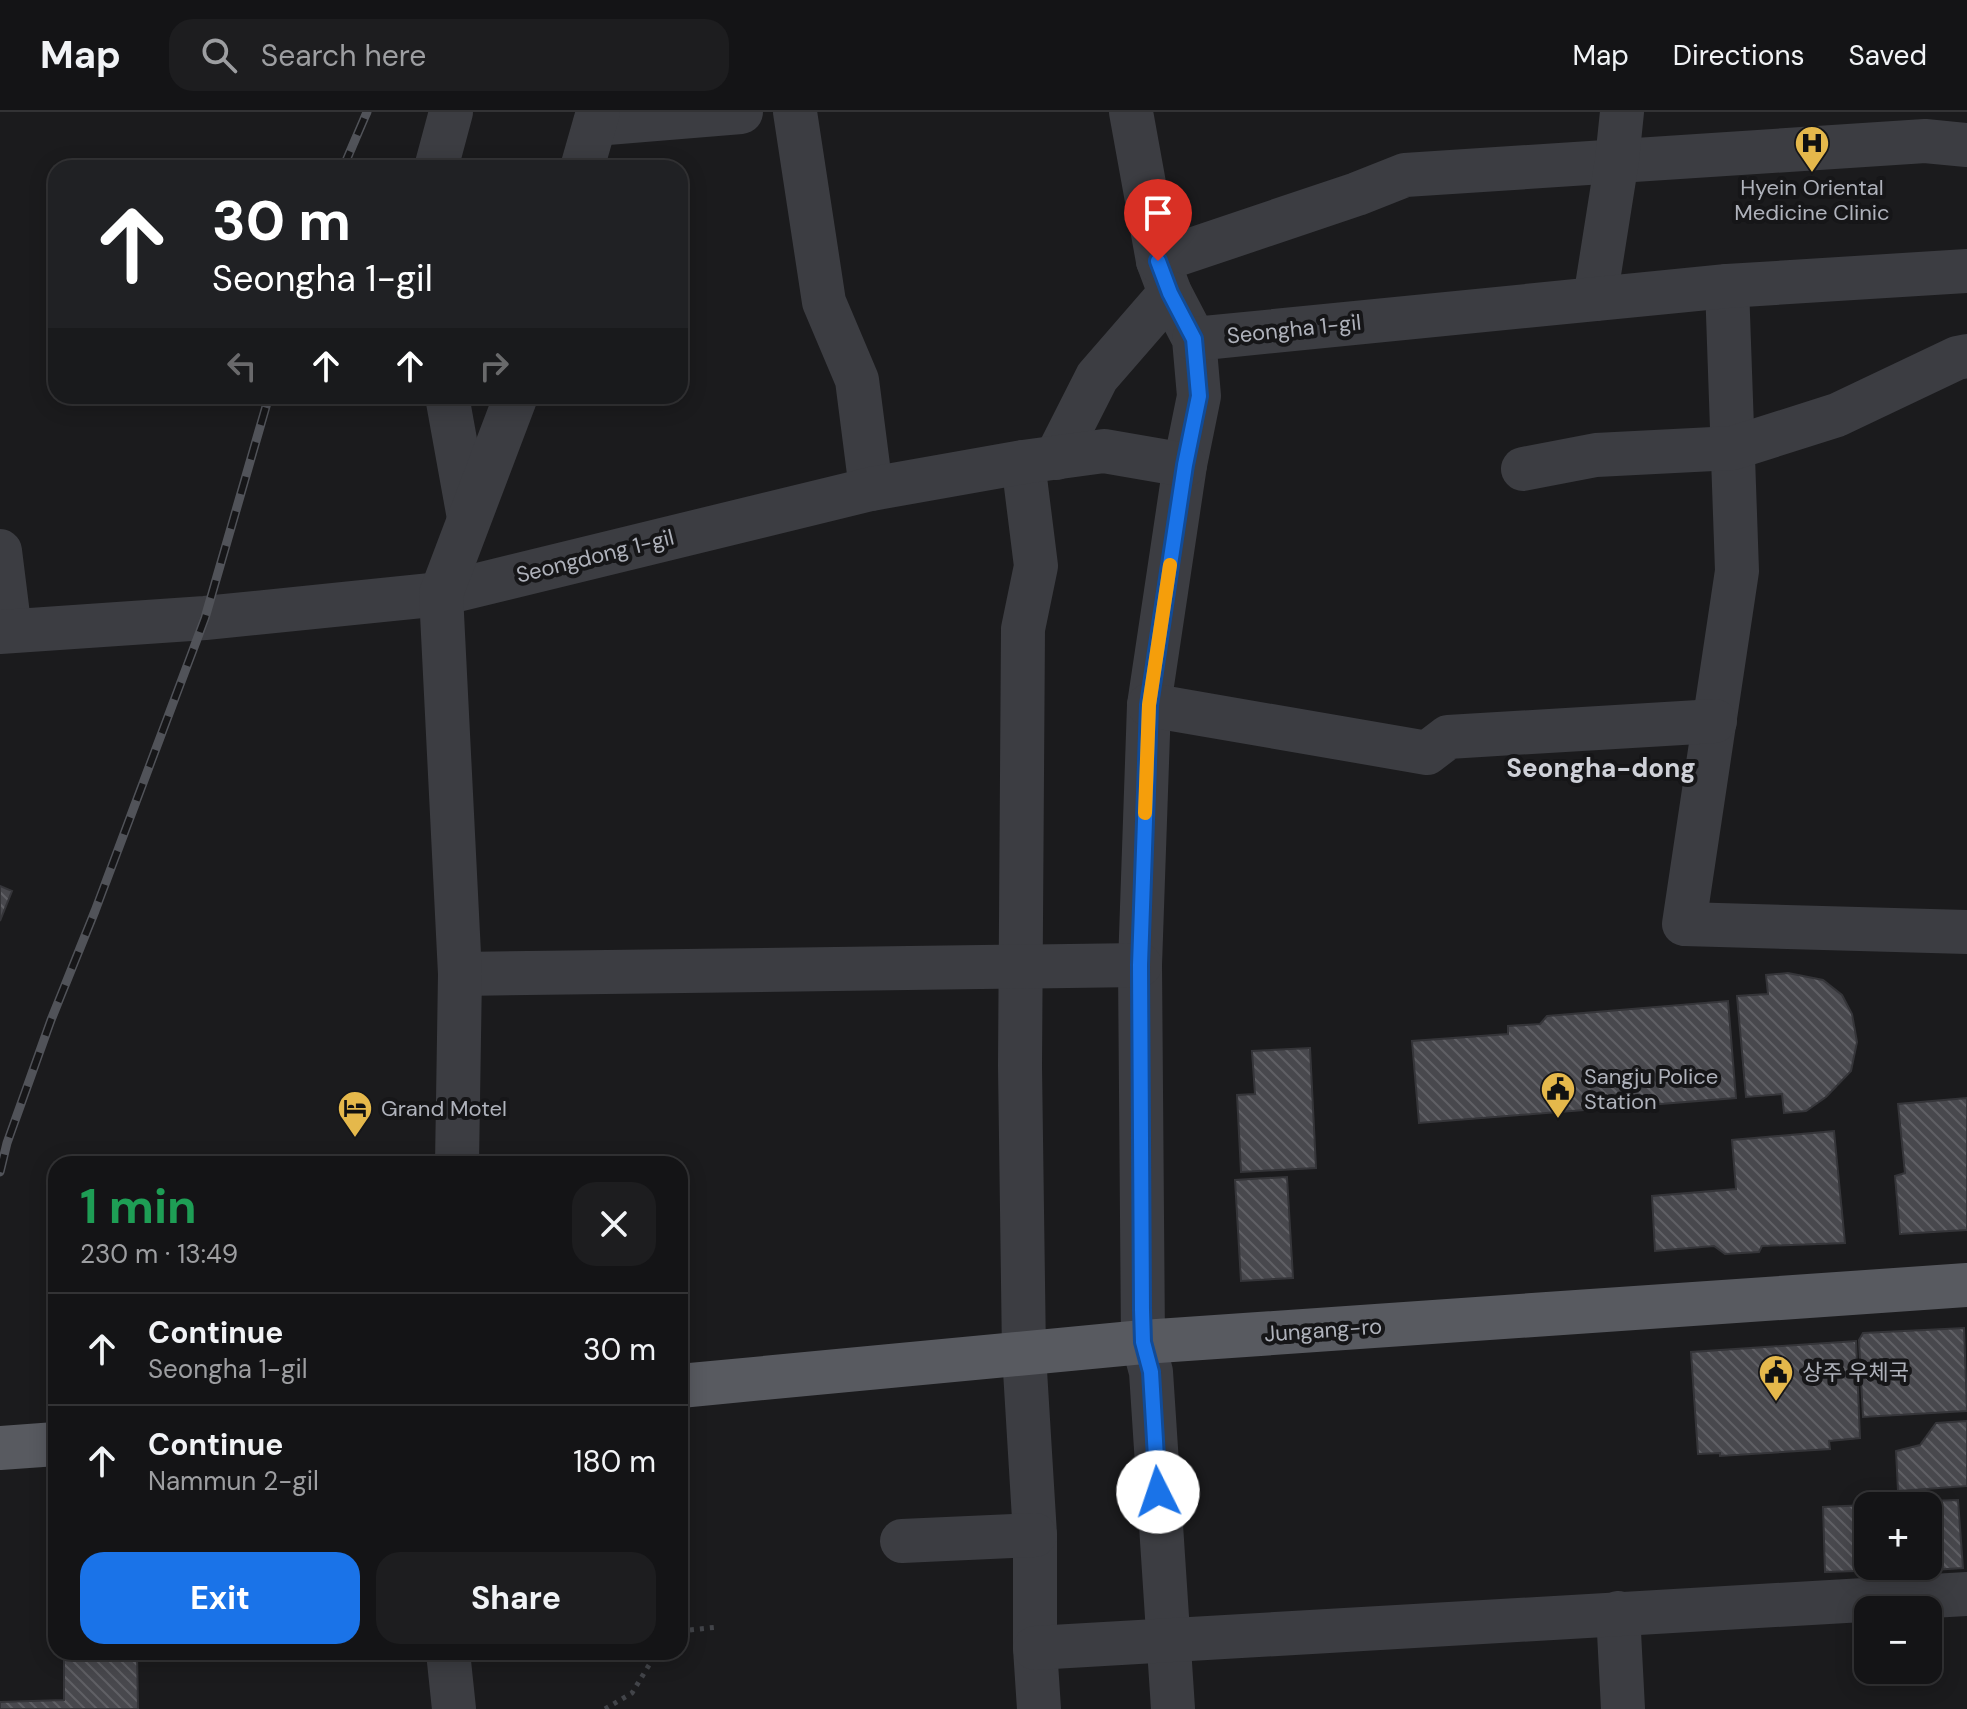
<!DOCTYPE html>
<meta charset="utf-8">
<style>
:root{--surface:#141416;--page:#1d1d1f;--text:#f1f3f6;--muted:#9d9ea1;--line:#333335;--accent:#1a73e8}
body{margin:0;font-family:"DM Sans","Noto Sans KR",sans-serif;background:var(--page);color:var(--text);height:100vh;display:flex;flex-direction:column;font-size:30px;white-space:nowrap}
*{box-sizing:border-box;margin:0}
p{font-size:26px;color:var(--muted)}
.icon{flex:none;width:44px;height:44px;fill:none;stroke:currentColor;stroke-width:2;stroke-linecap:round;stroke-linejoin:round}
.map{position:relative;flex:1;overflow:hidden}
.side{position:absolute;left:48px;top:1044px;width:640px;height:504px;display:flex;flex-direction:column;background:var(--surface);border-radius:24px;box-shadow:0 4px 20px #0003,0 0 0 2px var(--line)}
.side>*{flex:none}
.banner{position:absolute;left:48px;top:48px;width:640px;height:244px;border-radius:24px;box-shadow:0 4px 20px #0003,0 0 0 2px var(--line);background:#202124;color:#fff;overflow:hidden}
.tools{position:absolute;left:1854px;top:1380px;display:grid;gap:16px}
.tools a{display:grid;place-items:center;width:88px;height:88px;border-radius:16px;background:var(--surface);box-shadow:0 4px 20px #0003,0 0 0 2px var(--line);font-size:40px}
.pin{position:absolute;display:grid;place-items:center;width:68px;height:68px;color:#fff;margin:-82px -34px;border-radius:50% 50% 50% 0;rotate:-45deg;box-shadow:0 0 8px #0007}
.pin .icon{rotate:45deg}
.me{position:absolute;width:88px;margin:-44px;rotate:356deg;stroke-linejoin:round;filter:drop-shadow(0 0 6px #0008)}
.turn{display:flex;align-items:center;gap:28px;height:168px;padding:0 32px;font-size:36px}
.turn .icon{width:104px;height:104px;stroke-width:2.5}
.turn b{display:block;font-size:56px;line-height:68px}
.lanes{display:flex;align-items:center;height:76px;padding:0 32px;background:#0003;justify-content:center;gap:40px;direction:ltr}
.lanes .off{opacity:.35}
.round{display:grid;place-items:center;flex:none;width:84px;height:84px;border-radius:24px;background:var(--page)}
.summary{display:flex;align-items:center;justify-content:space-between;height:136px;padding:0 32px}
h1{font-size:48px;font-weight:700;line-height:60px;color:#1e9e55}
.button{display:flex;gap:16px;margin-top:auto;padding:16px 32px}
.button a{flex:1;height:92px;border-radius:24px;background:var(--accent);color:#fff;font-size:32px;font-weight:700;line-height:92px;text-align:center}
.button a+a{background:var(--page);color:var(--text)}
ul{padding:0;list-style:none}
li{display:flex;align-items:center;gap:24px;height:112px;padding:0 32px;border-top:2px solid var(--line)}
li div{flex:1}
li b{display:block;font-size:30px}
li em{font-style:normal}
header{display:flex;align-items:center;gap:48px;box-sizing:border-box;height:112px;padding:0 40px;background:var(--surface);border-bottom:2px solid var(--line)}
header strong{font-size:38px}
nav{display:flex;gap:44px;margin-inline-start:auto;font-size:28px}
.search{width:560px;height:72px;background:var(--page);display:flex;align-items:center;gap:20px;box-sizing:border-box;padding:0 28px;border-radius:24px;color:var(--muted);font-size:30px}
.map>svg:first-child{display:block}
.building{fill:url(#building-back-hatch);stroke:#353539;stroke-width:2}
.lines{fill:none;stroke-linecap:round;stroke-linejoin:round}
.path{stroke:#424449;stroke-width:5;stroke-dasharray:4 6;stroke-linecap:butt}
.minor{stroke:#3c3d42;stroke-width:44}
.major{stroke:#585a60;stroke-width:44}
.rail-casing{stroke:#515359;stroke-width:9}
.rail{stroke:#161618;stroke-width:6;stroke-dasharray:18;stroke-linecap:butt}
.route-casing{stroke:#114b97;stroke-width:20}
.route{stroke:#1a73e8;stroke-width:14}
.slow{stroke:#f59e0b;stroke-width:14}
.labels{text-anchor:middle;dominant-baseline:central;stroke-width:8;stroke-linejoin:round;paint-order:stroke}
.poi-label{font-size:22px;fill:#afb2bb;stroke:#161618;text-anchor:start}
.street-label{font-size:22px;fill:#afb2bb;stroke:#161618}
.quarter-label{font-size:26px;font-weight:bold;fill:#cfd1d8;stroke:#161618}
</style>
<header>
<strong>Map</strong>
<div class="search"><svg class="icon" aria-label="search" viewBox="0 0 24 24"><circle cx="10" cy="10" r="6"/><path d="M15 15l6 6"/></svg>Search here</div>
<nav><a>Map</a><a>Directions</a><a>Saved</a></nav>
</header>
<div class="map">
<svg width="1967" height="1597" viewBox="0 0 1967 1597">
<defs>
<pattern id="building-back-hatch" width="6" height="6" patternUnits="userSpaceOnUse" patternTransform="scale(2)"><rect width="6" height="6" fill="#48484d"/><path d="M-1 5l2 2M0 0l6 6M5-1l2 2" fill="none" stroke="#606065"/></pattern>
</defs>
<rect width="100%" height="100%" fill="#1b1b1d"/>
<g class="building">
<polygon points="0,774 12,779 0,809"/>
<polygon points="1788,861 1823,868 1842,883 1852,902 1857,930 1851,959 1826,985 1806,999 1784,1001 1782,982 1746,985 1737,884 1768,882 1766,863"/>
<polygon points="1728,889 1736,986 1419,1011 1412,929 1508,922 1508,914 1540,912 1547,904"/>
<polygon points="1310,936 1316,1056 1241,1060 1237,983 1255,982 1252,939"/>
<polygon points="1967,986 1967,1118 1900,1122 1895,1064 1905,1061 1898,992"/>
<polygon points="1834,1019 1845,1131 1762,1134 1759,1140 1725,1142 1714,1134 1655,1139 1652,1084 1736,1077 1732,1028"/>
<polygon points="1287,1065 1293,1166 1241,1169 1235,1068"/>
<polygon points="1964,1216 1967,1299 1863,1305 1859,1228 1863,1221"/>
<polygon points="1856,1229 1860,1326 1829,1329 1830,1337 1720,1344 1720,1341 1698,1342 1691,1240"/>
<polygon points="1967,1309 1967,1374 1898,1379 1896,1339 1920,1333 1936,1311"/>
<polygon points="1958,1388 1963,1456 1901,1460 1900,1454 1928,1454 1928,1394 1896,1394 1896,1390"/>
<polygon points="1889,1392 1889,1394 1868,1394 1868,1454 1891,1454 1891,1458 1825,1460 1823,1395"/>
<polygon points="64,1540 137,1540 138,1597 0,1597 0,1590 64,1588"/>
</g>
<g class="lines">
<g class="path">
<polyline points="680,1519 718,1515"/>
<polyline points="605,1597 632,1581 657,1540"/>
</g>
<g class="minor">
<polyline points="795,0 824,190 857,268 871,377"/>
<polyline points="1131,0 1158,149 1170,181 1194,227 1199,284 1185,353 1149,593 1140,853 1143,1230 1151,1260 1173,1597"/>
<polyline points="595,12 741,0"/>
<polyline points="436,56 451,0"/>
<polyline points="582,56 598,0"/>
<polyline points="1158,149 1357,82 1405,63 1925,29 1967,33"/>
<polyline points="1727,174 1737,459 1684,812 1967,820"/>
<polyline points="1595,187 1617,48 1622,0"/>
<polyline points="1194,227 1727,174 1967,159"/>
<polyline points="447,284 469,406"/>
<polyline points="1056,346 1097,265 1170,181"/>
<polyline points="1023,350 1036,454 1023,517 1020,954 1024,1242 1035,1423 1035,1536 1039,1597"/>
<polyline points="1523,357 1596,343 1733,336 1837,303 1957,246 1967,244"/>
<polyline points="0,439 10,519"/>
<polyline points="0,520 205,506 441,482 871,377 1023,350 1104,339 1185,353"/>
<polyline points="1149,593 1427,641 1448,625 1715,609"/>
<polyline points="460,862 1140,853"/>
<polyline points="457,1052 460,862 441,482 516,284"/>
<polyline points="902,1429 1035,1423"/>
<polyline points="1618,1501 1623,1597"/>
<polyline points="1035,1536 1967,1482"/>
<polyline points="448,1540 454,1597"/>
</g>
<g class="major">
<polyline points="680,1274 1143,1230 1967,1173"/>
<polyline points="0,1336 56,1332"/>
</g>
<g class="rail-casing">
<g id="rail">
<polyline points="343,56 367,0"/>
<polyline points="0,1060 7,1031 51,908 95,799 205,506 269,284"/>
</g>
</g>
<use href="#rail" class="rail"/>
</g>
<g class="lines">
<g class="route-casing">
<polyline id="route" points="1158,149 1170,181 1194,227 1199,284 1185,353 1149,593 1140,853 1142,1198 1143,1230 1151,1260 1158,1380"/>
</g>
<use href="#route" class="route"/>
<polyline class="slow" points="1145,701 1149,593 1170,453"/>
</g>
<defs>
<g id="hospital-pin" transform="scale(1.8)"><path d="M0 17L-7.5 6A9.5 9.5 0 1 1 7.5 6Z" fill="#e5b84b" stroke="#161618"/><path d="M-5-5h3v3.5h4V-5h3V5h-3V1.5h-4V5h-3Z" fill="#111"/></g>
<g id="civic-pin" transform="scale(1.8)"><path d="M0 17L-7.5 6A9.5 9.5 0 1 1 7.5 6Z" fill="#e5b84b" stroke="#161618"/><path d="M-.6-6.5H3V-4.5H.6V-3L4-1V1h2V6H-6V1h2V-1L-.6-3ZM-1.2 2.5V6h2.4V2.5Z" fill="#111"/></g>
<g id="hotel-pin" transform="scale(1.8)"><path d="M0 17L-7.5 6A9.5 9.5 0 1 1 7.5 6Z" fill="#e5b84b" stroke="#161618"/><path d="M-6-4.5h1.5V1H6V5H4.5V3h-9V5H-6ZM-4 0a1.8 1.8 0 1 1 3.6 0ZM.5 0V-2.5h3Q6-2.5 6 0Z" fill="#111"/></g>
</defs>
<g fill-rule="evenodd">
<use href="#hospital-pin" x="1812" y="31"/>
<use href="#civic-pin" x="1558" y="977"/>
<use href="#hotel-pin" x="355" y="996"/>
<use href="#civic-pin" x="1776" y="1260"/>
</g>
<g class="labels">
<g class="poi-label">
<text x="1812" y="75" text-anchor="middle">Hyein Oriental<tspan x="1812" dy="25">Medicine Clinic</tspan></text>
<text x="1584" y="964">Sangju Police<tspan x="1584" dy="25">Station</tspan></text>
<text x="381" y="996">Grand Motel</text>
<text x="1802" y="1260">상주 우체국</text>
</g>
<g class="street-label">
<text transform="translate(1294 217) rotate(-6)">Seongha 1-gil</text>
<text transform="translate(595 444) rotate(-14)">Seongdong 1-gil</text>
<text transform="translate(1323 1218) rotate(-4)">Jungang-ro</text>
</g>
<g class="quarter-label">
<text x="1601" y="656">Seongha-dong</text>
</g>
</g>
</svg>
<div class="tools">
<a>+</a>
<a>−</a>
</div>
<div class="pin" style="left:1158px;top:149px;background:#d93025"><svg class="icon" aria-label="arrive" viewBox="0 0 24 24"><path d="M6 21V4h12l-3 4 3 4H6"/></svg></div>
<svg class="me" style="left:1158px;top:1380px" viewBox="-20 -20 40 40"><circle r="19" fill="#fff"/><path d="M0-13L10 11 0 6-10 11z" fill="#1a73e8"/></svg>
<div class="banner">
<div class="turn"><svg class="icon" aria-label="ahead" viewBox="0 0 24 24"><path d="M12 20V5M6 11l6-6 6 6"/></svg><div><b>30 m</b>Seongha 1-gil</div></div>
<div class="lanes"><svg class="icon off" aria-label="left" viewBox="0 0 24 24"><path d="M17 20v-9H6M10 6l-5 5 5 5"/></svg><svg class="icon" aria-label="ahead" viewBox="0 0 24 24"><path d="M12 20V5M6 11l6-6 6 6"/></svg><svg class="icon" aria-label="ahead" viewBox="0 0 24 24"><path d="M12 20V5M6 11l6-6 6 6"/></svg><svg class="icon off" aria-label="right" viewBox="0 0 24 24"><path d="M7 20v-9h11M14 6l5 5-5 5"/></svg></div>
</div>
<section class="side">
<div class="summary"><div><h1>1 min</h1><p>230 m · 13:49</p></div><a class="round"><svg class="icon" aria-label="close" viewBox="0 0 24 24"><path d="M6 6l12 12M18 6L6 18"/></svg></a></div>
<ul>
<li><svg class="icon" aria-label="ahead" viewBox="0 0 24 24"><path d="M12 20V5M6 11l6-6 6 6"/></svg><div><b>Continue</b><p>Seongha 1-gil</p></div><em>30 m</em></li>
<li><svg class="icon" aria-label="ahead" viewBox="0 0 24 24"><path d="M12 20V5M6 11l6-6 6 6"/></svg><div><b>Continue</b><p>Nammun 2-gil</p></div><em>180 m</em></li>
</ul>
<div class="button"><a>Exit</a><a>Share</a></div>
</section>
</div>
